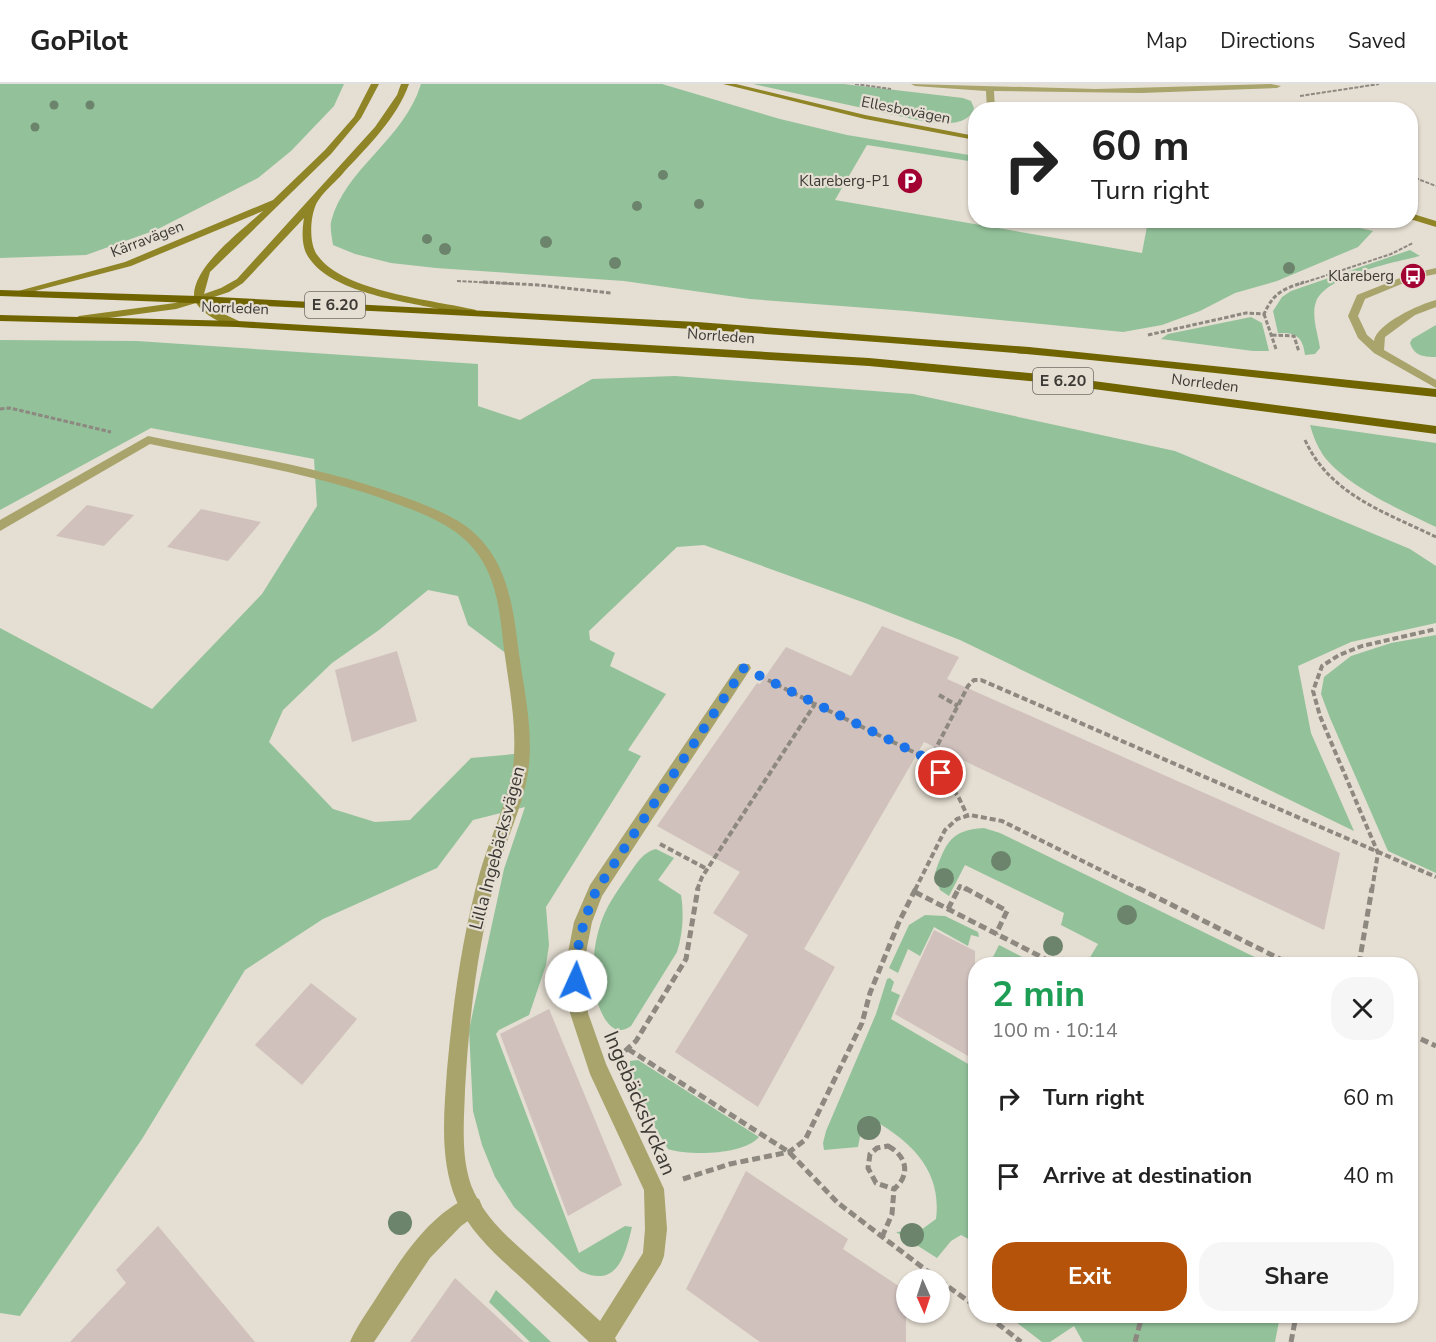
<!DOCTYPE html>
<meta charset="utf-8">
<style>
:root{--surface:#fff;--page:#f6f6f6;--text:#222;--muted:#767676;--line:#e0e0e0;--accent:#b45309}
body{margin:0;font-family:"Nunito Sans",sans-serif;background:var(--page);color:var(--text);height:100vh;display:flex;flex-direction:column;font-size:22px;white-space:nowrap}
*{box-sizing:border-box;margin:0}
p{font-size:20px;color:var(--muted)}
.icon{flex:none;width:33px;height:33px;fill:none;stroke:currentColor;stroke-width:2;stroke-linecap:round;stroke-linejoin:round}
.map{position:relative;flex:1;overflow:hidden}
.details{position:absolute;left:968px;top:873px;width:450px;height:366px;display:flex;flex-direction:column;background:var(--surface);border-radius:24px;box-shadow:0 2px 4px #0004}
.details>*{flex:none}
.guide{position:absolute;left:968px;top:18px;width:450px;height:126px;border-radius:24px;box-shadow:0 2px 4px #0004;background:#fff;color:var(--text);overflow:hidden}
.needle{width:39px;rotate:177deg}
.tools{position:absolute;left:896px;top:1185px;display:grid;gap:12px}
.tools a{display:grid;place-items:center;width:54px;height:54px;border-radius:50%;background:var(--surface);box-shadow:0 2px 4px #0004;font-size:30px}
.pin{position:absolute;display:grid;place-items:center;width:51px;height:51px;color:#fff;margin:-26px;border:3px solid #fff;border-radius:50%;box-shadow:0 2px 6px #0007}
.me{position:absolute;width:66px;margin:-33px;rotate:2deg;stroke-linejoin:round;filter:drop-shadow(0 0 4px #0008)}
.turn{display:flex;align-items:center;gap:21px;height:126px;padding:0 24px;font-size:27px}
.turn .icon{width:78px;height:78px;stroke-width:2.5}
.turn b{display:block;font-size:42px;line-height:51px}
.round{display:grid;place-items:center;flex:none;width:63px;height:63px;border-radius:24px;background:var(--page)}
.summary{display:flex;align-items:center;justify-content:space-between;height:102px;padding:0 24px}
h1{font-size:36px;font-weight:700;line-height:45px;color:#1e9e55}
.action{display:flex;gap:12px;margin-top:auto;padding:12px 24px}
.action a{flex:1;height:69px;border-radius:24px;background:var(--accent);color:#fff;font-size:24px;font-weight:700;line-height:69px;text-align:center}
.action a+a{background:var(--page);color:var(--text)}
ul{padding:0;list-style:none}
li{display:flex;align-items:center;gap:18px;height:78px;padding:0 24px}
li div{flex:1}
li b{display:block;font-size:22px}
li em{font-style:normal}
header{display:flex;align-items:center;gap:36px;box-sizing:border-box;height:84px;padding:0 30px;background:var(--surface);border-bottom:2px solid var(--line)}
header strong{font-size:28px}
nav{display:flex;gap:33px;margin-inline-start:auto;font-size:21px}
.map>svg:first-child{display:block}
.green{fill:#93c29a;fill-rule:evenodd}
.building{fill:#d0c1bd}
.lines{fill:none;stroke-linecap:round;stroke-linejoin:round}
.path-far3{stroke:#8d8880;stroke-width:2;stroke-dasharray:4 1.5;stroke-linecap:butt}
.path-far2{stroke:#8d8880;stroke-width:3;stroke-dasharray:4.5 2;stroke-linecap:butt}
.path-far1{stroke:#8d8880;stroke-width:4;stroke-dasharray:6 3;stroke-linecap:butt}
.path{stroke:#8d8880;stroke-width:5;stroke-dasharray:8 4;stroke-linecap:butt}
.service{fill:#a9a36c;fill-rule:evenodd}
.minor{fill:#a9a36c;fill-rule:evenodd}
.secondary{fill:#8f8426;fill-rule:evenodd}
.trunk{fill:#6f6400;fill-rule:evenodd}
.tree{fill:#6b846b}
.route{stroke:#1a73e8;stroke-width:10;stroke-dasharray:0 18}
.labels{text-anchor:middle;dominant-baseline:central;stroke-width:4.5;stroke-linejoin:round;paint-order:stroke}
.far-street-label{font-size:15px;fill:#3d3a35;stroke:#e5ded2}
.far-poi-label{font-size:15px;fill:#3d3a35;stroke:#e5ded2;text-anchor:end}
.shield{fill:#e5ded2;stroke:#6f6b64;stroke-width:1.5}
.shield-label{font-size:16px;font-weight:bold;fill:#3d3a35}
.street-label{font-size:18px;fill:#3d3a35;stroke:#e5ded2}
.near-street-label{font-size:21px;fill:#3d3a35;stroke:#e5ded2}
</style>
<header>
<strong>GoPilot</strong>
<nav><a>Map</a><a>Directions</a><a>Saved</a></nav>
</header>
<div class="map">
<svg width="1436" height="1258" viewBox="0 0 1436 1258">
<rect width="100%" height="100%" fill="#e5ded2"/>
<g class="green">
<polygon points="0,0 344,0 334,22 291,67 258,94 156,146 86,171 0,174"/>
<path d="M421,0H662L780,35L847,51L975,72V78L867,61L835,116L1142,169L1148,137H1330L1373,147L1358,163L1277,197L1235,209L1200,227L1162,241L1123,248L907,227L750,215L624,197L436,184L391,179L355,170L333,161C332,154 330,145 331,138C344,85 404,56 421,0Z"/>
<path d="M753,0H844L963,14L971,17L974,24C968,42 946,39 931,39Z"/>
<path d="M1410,166L1420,172C1395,178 1325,192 1316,218C1311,231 1318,250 1320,264L1315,270L1305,271C1303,253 1296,248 1278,249L1273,227L1282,213L1291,207Z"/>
<polygon points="1251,233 1262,239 1269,267 1253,267 1161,255 1168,250"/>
<path d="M1436,241V273C1424,273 1414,272 1410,259L1412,255Z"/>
<path d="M0,256L137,257L478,280V322L520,336L592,295L675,292L913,310L1175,367L1410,465L1436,482V539L1351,558L1298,582L1311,649L1354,747L960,556L865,519L704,461L677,463L589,547L590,556L615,569L610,582L666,610L628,666L641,672L546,823L549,861L546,881L529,931L499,946L496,950L579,1169L625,1142L632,1143C625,1172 617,1205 580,1187L514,1123L495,1093L482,1061L473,1027L469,946L504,785L525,723L473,736L437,784L323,835L245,886L142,1055L20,1232L0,1229V544L152,625L262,510L317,422L314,375L151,344L0,426ZM428,506L458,512L468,541L511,573L525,669L471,674L410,736L375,738L333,725L269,658L283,626L332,579L379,546Z"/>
<path d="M1310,341L1436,359V443C1401,426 1347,403 1323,371C1317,362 1313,352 1310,341Z"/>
<polygon points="1436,551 1436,789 1388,767 1330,634 1321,610 1324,593 1351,572 1391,559"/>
<path d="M984,744L1000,749L1269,880H1086L1098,860L1061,841L1064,829L965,781L949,812L940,806L935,789C946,759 950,746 984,744Z"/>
<path d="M656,765L674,774L658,796L681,811C684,830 683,849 677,868L631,942C608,959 595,917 594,900C592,883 594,862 599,845C604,825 616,809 627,793C636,781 641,769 656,765Z"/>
<polygon points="925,831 945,832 978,848 979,853 971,851 968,862 934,843 920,872 908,865 898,889 889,884 909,841"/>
<polygon points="999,861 1036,880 1007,880 993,873"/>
<path d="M890,894L894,898L891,907L900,911L891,935L975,984V1162L974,1158L961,1151L951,1157L937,1174L896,1148L921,1146L936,1135C942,1088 913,1059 875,1037L861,1047L858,1063L824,1066L823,1059L826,1047L876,930L887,895Z"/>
<path d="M638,976L759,1053C744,1071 690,1072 668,1065C653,1038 630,1008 630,977Z"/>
<polygon points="496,1206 551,1258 530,1258 489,1218"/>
<polygon points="1008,1232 1280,1232 1275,1258 1083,1258 1074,1242 1050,1258 1042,1258"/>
</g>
<g class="building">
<polygon points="87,421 134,431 104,462 56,452"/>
<polygon points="201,425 261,438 228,477 167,463"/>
<polygon points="882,542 959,573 947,595 1340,769 1324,846 924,658 804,865 835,883 758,1023 675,968 748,851 713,829 740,788 657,742 757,599 760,600 786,563 851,592"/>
<polygon points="397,567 417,637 352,658 335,586"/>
<polygon points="934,846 975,867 975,976 895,930"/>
<polygon points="311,899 357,935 302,1001 255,961"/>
<polygon points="549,925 622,1101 568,1132 500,950"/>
<polygon points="746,1087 848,1155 843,1165 906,1207 906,1258 760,1258 686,1205"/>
<polygon points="158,1142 255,1258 70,1258 126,1199 116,1186"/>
<polygon points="455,1194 493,1229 524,1258 410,1258"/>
</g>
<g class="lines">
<g class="path-far3">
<polyline points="855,0 891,5"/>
<polyline points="1300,12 1379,0"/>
<polyline points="1410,92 1436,102"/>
<polyline points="457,197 514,200"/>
<polyline points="1300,200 1391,170 1413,159"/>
</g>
<g class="path-far2">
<polyline points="483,198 538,201 611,209"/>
<polyline points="1264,230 1276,265"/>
<path d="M1148,251L1246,229L1264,230C1274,208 1282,206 1304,198"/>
<polyline points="1272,251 1294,252 1299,268"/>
<polyline points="0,325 10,324 111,348"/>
<path d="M1305,356C1330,411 1385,428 1436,453"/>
</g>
<g class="path-far1">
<polyline points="768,596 815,620"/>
<polyline points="939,611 958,622"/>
<polyline points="934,678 935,666 968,602 974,596 981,596 1436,793"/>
<polyline points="660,760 707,785"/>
<polyline points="697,806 702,793 815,620 934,678 959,714 967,731"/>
<polyline points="915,806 945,746 957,735 970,731 1002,737 1141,806"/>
<polyline points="958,806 960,802 967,806"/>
<polyline points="1372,806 1378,769 1320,632 1313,607 1322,582 1339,571 1362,562 1436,545"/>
</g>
<g class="path">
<polyline points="965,804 1007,827 996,850"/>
<polyline points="1138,804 1290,880"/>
<polyline points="915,808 1055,880"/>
<polyline points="948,825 959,804"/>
<polyline points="1359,880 1372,804"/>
<polyline points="1410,950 1436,962"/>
<polyline points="628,965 789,1068 838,1119 939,1196"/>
<polyline points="625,967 636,957 686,875 698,804"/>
<path d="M888,1062C907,1072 911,1091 894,1105L876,1099L868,1084L870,1070L877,1064Z"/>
<polyline points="683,1095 730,1080 789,1068 805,1056 862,939 870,909 899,838 916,804"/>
<polyline points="882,1153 892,1130 894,1105"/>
<polyline points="939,1196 975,1222"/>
<polyline points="988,1232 1021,1258"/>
<polyline points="1135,1258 1142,1232"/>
<polyline points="1291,1258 1296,1232"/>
</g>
<g class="service">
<path d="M1436,184V190L1416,194L1365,215L1358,232L1367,251L1374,257C1376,240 1420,220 1436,216V223L1415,231L1385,253L1384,266L1436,296V304L1374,269L1358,254L1348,232L1357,211L1410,190Z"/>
<path d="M472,1112L479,1115L482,1122L479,1129L461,1142L430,1174L374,1258H350C356,1244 365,1231 373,1219C398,1180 427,1130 472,1112Z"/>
</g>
<g class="minor">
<polygon points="911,0 1096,5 1271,0 1281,2 1277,4 1141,9 994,7 995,26 987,26 986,7 915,2"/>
<path d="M148,352C233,370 319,382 401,412C423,420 448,429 467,443C503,470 512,513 517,555C522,597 533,638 529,681C525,718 508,750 498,785C478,858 469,931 465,1006C464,1038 460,1078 474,1108C488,1139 518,1162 542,1184C562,1202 581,1220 600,1237L643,1169L645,1145L644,1106L590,990L570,929L566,879L574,838L590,801L739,580H749L751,584L602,812L592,838L584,879L588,929L606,980L664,1105L667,1145L664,1172L661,1180L615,1254L617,1258H589C569,1239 548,1219 528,1200C501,1175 471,1151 457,1118C439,1077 444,1029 447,986C453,919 462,853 480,788C490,753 507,720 513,684C518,641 508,599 503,557C499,516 493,476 457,449C438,435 414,426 392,418C314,389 231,377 150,360L0,447V436Z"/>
</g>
<g class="secondary">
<path d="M371,0H379L361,34L331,70L210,188L204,210L221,204L237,195L375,43L397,11L401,0H409C397,34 368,62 344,88C336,98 319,111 315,123C310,136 309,161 318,172C344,208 434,216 476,226V230C465,232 451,227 439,225C401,217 332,208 309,174C301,163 302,146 304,134L243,199L229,208L205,216L213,225L241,238V242C226,244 204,231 196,219L176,225L79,238L74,235L79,232L175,219L194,213C192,183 242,146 263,127L131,182L16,212L11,209L125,178L273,116L325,66L354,33Z"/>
<polygon points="723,0 736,0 865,31 975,52 975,56 865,35"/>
<polygon points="1410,129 1436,137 1436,143 1410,135"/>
</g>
<g class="trunk">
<path d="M0,206L198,212L697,238L1029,263L1436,305V313C1299,299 1163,282 1026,270C684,241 342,223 0,212Z"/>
<polygon points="0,231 237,237 869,274 1040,290 1436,342 1436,350 1040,298 869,282 237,243 0,237"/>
</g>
</g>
<g class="tree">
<circle cx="54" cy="21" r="4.5"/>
<circle cx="90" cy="21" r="4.5"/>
<circle cx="35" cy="43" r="4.5"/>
<circle cx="663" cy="91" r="5"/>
<circle cx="699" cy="120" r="5"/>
<circle cx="637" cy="122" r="5"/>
<circle cx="427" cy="155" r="5"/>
<circle cx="546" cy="158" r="6"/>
<circle cx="445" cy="165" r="6"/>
<circle cx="615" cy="179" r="6"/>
<circle cx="1289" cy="184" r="6"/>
<circle cx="1001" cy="777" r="10"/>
<circle cx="944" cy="794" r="10"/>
<circle cx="1127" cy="831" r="10"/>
<circle cx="1053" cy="862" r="10"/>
<circle cx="869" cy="1044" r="12"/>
<circle cx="400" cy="1139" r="12"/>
<circle cx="912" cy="1151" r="12"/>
</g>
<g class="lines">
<path class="route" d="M576,897C575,864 583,837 596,807L744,584L934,678L941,689"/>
</g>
<defs>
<g id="parking-disc" transform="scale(1.35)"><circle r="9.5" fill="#a20332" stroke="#e5ded2"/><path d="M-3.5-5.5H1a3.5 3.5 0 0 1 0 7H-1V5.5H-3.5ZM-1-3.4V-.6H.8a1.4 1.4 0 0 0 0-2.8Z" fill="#fff"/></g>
<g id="bus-disc" transform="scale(1.35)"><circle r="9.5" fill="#a20332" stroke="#e5ded2"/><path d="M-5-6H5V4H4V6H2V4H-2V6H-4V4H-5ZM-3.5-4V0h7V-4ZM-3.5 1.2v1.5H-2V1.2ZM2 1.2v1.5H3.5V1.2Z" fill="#fff"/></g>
</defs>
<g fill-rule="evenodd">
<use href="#parking-disc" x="910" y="97"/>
<use href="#bus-disc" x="1413" y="192"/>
</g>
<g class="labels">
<g class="far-street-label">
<text transform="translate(906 26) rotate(11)">Ellesbovägen</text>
<text transform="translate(147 155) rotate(-21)">Kärravägen</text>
<text transform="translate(235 224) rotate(2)">Norrleden</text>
<text transform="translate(721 252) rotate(4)">Norrleden</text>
<text transform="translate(1205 299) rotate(7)">Norrleden</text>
</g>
<g class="far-poi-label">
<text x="890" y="97">Klareberg-P1</text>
<text x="1394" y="192">Klareberg</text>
</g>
<g class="shield">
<rect x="305" y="208" width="60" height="26" rx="4.5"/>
<rect x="1033" y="284" width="60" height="26" rx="4.5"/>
</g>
<g class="shield-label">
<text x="335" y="221">E 6.20</text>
<text x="1063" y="297">E 6.20</text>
</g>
<g class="street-label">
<text transform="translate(497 764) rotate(-75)">Lilla Ingebäcksvägen</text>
</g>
<g class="near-street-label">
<text transform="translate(640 1019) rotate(67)">Ingebäckslyckan</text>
</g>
</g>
</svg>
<div class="tools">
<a><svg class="needle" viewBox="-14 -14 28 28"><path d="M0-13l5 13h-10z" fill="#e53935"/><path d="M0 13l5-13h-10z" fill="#767676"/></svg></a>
</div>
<div class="pin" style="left:941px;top:689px;background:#d93025"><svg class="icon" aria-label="arrive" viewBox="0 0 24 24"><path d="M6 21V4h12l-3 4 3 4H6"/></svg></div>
<svg class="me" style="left:576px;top:897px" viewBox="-20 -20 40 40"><circle r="19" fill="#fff"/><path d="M0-13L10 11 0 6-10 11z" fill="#1a73e8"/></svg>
<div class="guide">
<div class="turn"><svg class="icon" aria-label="right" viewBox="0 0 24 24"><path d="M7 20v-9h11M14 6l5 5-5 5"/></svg><div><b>60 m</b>Turn right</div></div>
</div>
<section class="details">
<div class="summary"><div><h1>2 min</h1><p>100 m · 10:14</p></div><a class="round"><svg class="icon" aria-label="close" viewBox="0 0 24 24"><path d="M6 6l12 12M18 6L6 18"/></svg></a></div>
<ul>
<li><svg class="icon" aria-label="right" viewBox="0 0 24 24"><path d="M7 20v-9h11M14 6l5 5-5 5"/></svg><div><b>Turn right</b></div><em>60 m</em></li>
<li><svg class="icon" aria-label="arrive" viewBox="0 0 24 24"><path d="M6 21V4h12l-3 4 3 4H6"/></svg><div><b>Arrive at destination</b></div><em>40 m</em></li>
</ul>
<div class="action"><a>Exit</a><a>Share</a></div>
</section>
</div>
